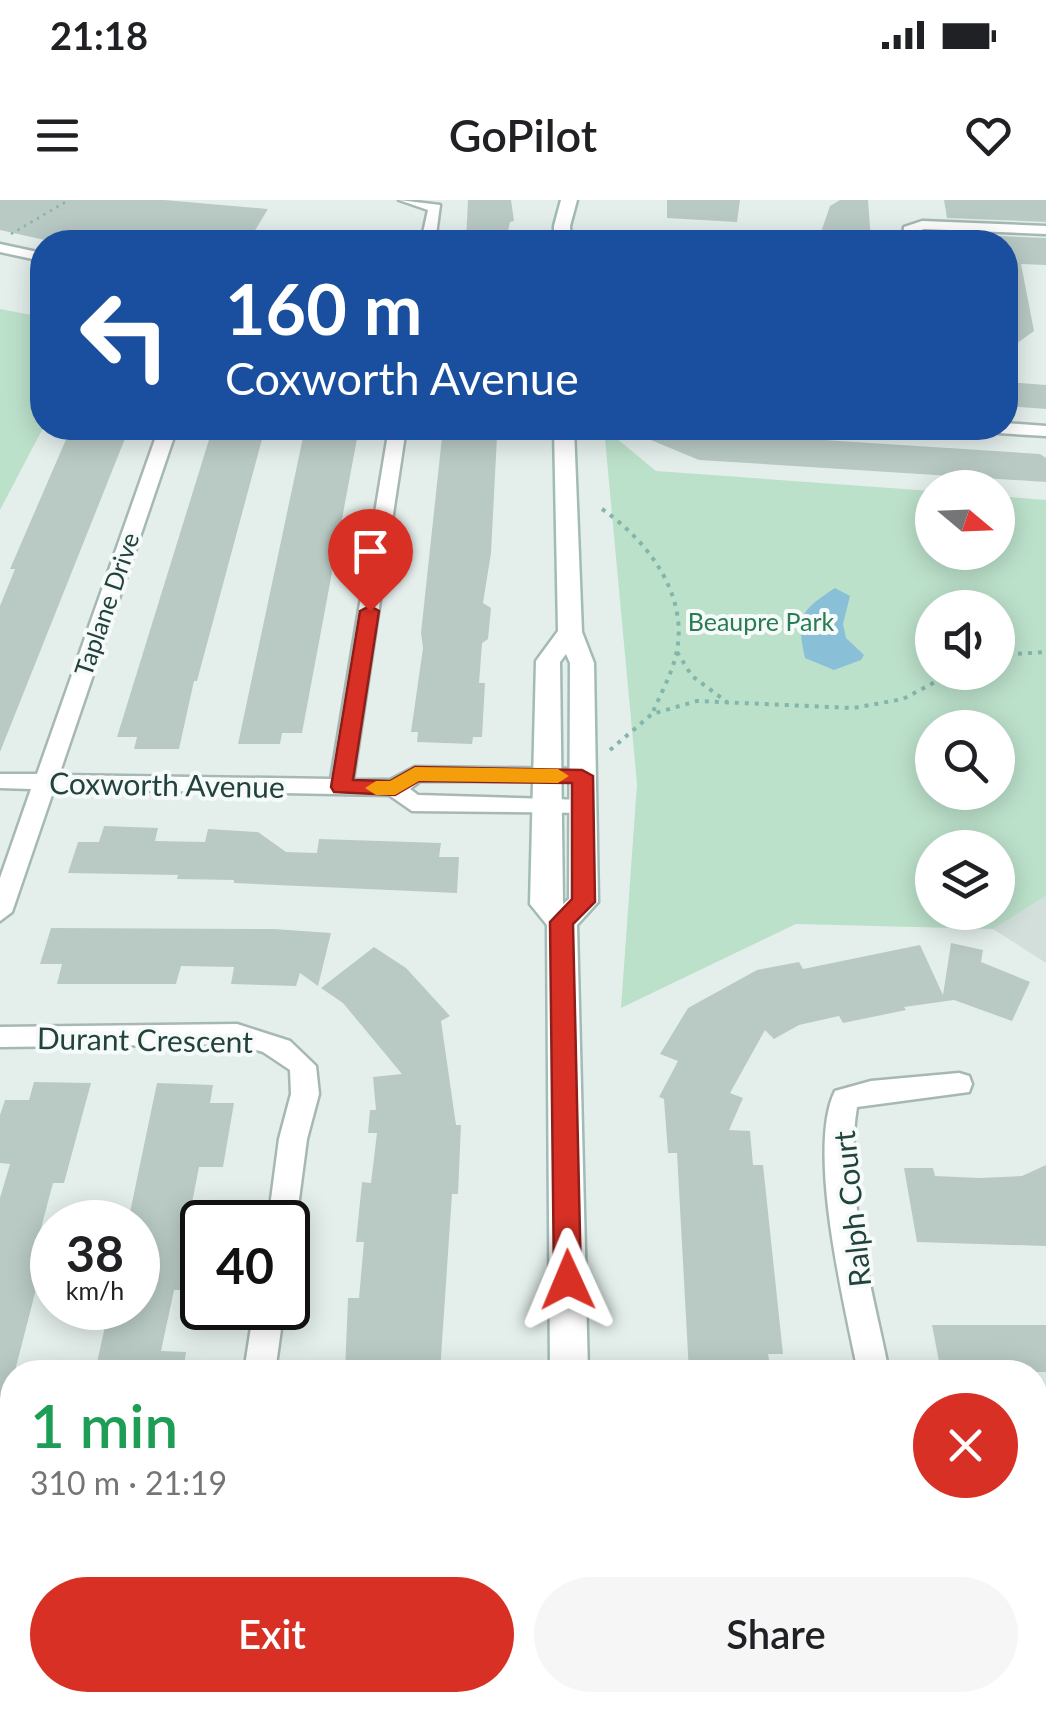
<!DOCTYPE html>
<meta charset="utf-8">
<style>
:root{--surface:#fff;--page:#f6f6f6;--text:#202124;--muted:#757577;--accent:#d93025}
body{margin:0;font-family:Lato,sans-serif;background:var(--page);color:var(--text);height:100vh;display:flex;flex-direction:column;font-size:38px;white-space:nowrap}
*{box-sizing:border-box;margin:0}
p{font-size:32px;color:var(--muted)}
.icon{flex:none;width:55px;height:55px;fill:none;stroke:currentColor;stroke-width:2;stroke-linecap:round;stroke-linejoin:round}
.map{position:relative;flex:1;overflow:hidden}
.side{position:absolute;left:0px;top:1160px;width:1048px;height:352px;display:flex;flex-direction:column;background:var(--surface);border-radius:40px 40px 0 0;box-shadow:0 5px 25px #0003}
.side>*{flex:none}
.banner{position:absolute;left:30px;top:30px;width:988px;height:210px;border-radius:40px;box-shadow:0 5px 25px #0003;background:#1a4fa0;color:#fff;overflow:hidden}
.needle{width:65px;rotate:109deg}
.controls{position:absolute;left:915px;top:270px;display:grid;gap:20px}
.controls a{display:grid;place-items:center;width:100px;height:100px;border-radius:50%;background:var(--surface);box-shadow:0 5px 25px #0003;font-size:50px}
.speed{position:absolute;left:30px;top:1000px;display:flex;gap:20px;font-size:50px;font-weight:700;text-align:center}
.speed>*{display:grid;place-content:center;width:130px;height:130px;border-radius:50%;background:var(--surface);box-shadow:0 5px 25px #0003;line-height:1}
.speed small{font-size:25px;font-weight:400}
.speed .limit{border:5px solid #111;border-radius:15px;background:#fff;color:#111}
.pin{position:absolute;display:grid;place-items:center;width:85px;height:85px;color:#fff;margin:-102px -42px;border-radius:50% 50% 50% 0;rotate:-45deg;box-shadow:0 0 10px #0007}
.pin .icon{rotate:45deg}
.me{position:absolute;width:110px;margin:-55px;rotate:359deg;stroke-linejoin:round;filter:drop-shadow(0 0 8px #0008)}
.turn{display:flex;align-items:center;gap:35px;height:210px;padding:0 30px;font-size:45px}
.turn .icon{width:130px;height:130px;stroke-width:2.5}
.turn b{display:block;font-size:70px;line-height:85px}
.round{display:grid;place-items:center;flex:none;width:105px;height:105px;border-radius:52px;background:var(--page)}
.summary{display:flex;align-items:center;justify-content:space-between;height:170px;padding:0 30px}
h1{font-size:60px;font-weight:600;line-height:75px;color:#1e9e55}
.action{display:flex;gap:20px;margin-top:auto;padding:20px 30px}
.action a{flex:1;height:115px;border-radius:60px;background:var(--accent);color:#fff;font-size:40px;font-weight:600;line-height:115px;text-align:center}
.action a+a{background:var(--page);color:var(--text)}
.status{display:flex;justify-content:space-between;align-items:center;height:70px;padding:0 50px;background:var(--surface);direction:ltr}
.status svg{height:28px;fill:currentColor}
header{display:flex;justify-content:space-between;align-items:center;height:130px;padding:0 30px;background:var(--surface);font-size:45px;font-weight:600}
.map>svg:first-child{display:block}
.built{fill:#d2dfdb}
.green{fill:#bce1cb;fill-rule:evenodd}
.water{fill:#89c0d7}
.building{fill:#b9cac5}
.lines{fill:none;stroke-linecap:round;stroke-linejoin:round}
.lane-casing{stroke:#a6b8b4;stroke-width:6}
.street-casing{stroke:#a6b8b4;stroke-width:5}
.secondary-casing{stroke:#a2bbb6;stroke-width:5}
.path-far1{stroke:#83b5ac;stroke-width:2.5;stroke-dasharray:2.5 5;stroke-linecap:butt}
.path{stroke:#83b5ac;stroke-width:4;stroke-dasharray:4 6;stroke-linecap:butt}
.lane{fill:#fff;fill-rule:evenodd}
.street{fill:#fff;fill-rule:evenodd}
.secondary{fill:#fff;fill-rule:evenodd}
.route{fill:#d93025;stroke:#8d1f18;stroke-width:2.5}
.slow{fill:#f59e0b}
.labels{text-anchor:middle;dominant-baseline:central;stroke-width:8;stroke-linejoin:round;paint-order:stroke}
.far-street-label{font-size:25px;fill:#22423e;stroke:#f6fbf9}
.far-park-label{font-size:25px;fill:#297c55;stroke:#f6fbf9}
.street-label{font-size:30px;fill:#22423e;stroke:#f6fbf9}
</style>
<div class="status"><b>21:18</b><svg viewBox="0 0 49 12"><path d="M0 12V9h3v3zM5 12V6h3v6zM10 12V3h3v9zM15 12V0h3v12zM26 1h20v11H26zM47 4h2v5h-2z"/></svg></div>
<header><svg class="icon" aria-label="menu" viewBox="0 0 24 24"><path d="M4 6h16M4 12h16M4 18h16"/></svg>GoPilot<svg class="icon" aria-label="heart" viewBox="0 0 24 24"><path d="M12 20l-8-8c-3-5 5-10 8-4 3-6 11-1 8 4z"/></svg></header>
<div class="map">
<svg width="1046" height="1512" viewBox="0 0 1046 1512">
<rect width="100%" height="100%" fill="#e4efec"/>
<polygon class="built" points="1046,696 1046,763 993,729"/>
<g class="green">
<polygon points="0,109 42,117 43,228 0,310"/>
<path d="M604,228L656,271L932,291V352H998V296L1046,300V696L993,729L796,724L621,808L637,584ZM932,408H998V472H932ZM932,528H998V592H932ZM932,648H998V712H932Z"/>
</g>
<path class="water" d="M835,388L850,396L843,424L846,438L864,455L861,460L834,470L805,458C796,416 800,411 835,388Z"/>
<g class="building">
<polygon points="0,0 164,0 268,9 248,42 54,42 0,30"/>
<polygon points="468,0 511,0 514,21 510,22 506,41 466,41"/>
<polygon points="667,0 740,0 737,22 667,18"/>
<polygon points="840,0 868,0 871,42 827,40 827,32 821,32 830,6"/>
<polygon points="944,0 1046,0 1046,22 947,18"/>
<polygon points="949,34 1046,38 1046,65 1021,64 1034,131 1005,152 1005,42 951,42"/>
<polygon points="1005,182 1046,185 1046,209 1005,206"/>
<polygon points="71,228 128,231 0,552 0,406 15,369 10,369"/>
<polygon points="228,228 265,228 197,481 194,481 179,549 134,549 137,537 117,537 212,230"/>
<polygon points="305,228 359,228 302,533 282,533 280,544 238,544"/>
<polygon points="443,228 494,228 497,236 491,353 483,403 491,408 488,439 482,443 479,483 485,483 482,537 473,537 472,544 417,542 418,532 411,532 423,448 421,433"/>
<polygon points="622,228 729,228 730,234 1040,254 1046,258 1046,282 699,260"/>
<polygon points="104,626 158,628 155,641 205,642 208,629 258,632 286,652 317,653 319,639 441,643 439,657 459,657 457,693 234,683 234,680 177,679 178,675 68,673 78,642 99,642"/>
<polygon points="51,728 274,729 331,733 318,786 300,773 296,786 231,784 234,767 181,766 176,784 57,784 62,764 40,764"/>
<polygon points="951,743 983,750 981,762 1030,782 1012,821 954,800 904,807 906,810 843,823 839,816 799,825 774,839 765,830 730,893 743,898 729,930 750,931 753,965 763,965 783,1154 768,1154 771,1172 689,1172 677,953 668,953 664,899 659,897 678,861 660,854 688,808 757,770 799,762 803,769 920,745 943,795"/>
<polygon points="374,747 406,768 450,816 441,821 456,925 461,925 458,994 452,994 440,1172 345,1172 348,1098 359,1098 364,1042 356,1042 362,982 371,983 377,933 368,933 370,910 376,910 373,877 402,874 343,803 321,788"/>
<polygon points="34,882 91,883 64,983 53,983 32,1062 43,1062 8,1198 0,1197 0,998 10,964 0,963 0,915 5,900 29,900"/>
<polygon points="157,883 213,885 210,903 234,903 223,967 199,967 189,1018 202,1018 200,1090 174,1090 161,1151 186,1152 183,1172 95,1172 109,1108 138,1108 138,1022 128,1022"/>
<polygon points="1046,965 1046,1046 917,1042 904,968 933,968 935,976 980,978 1022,976"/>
<polygon points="932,1125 1046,1125 1046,1172 941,1172"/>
</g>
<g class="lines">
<g class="lane-casing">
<polygon id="lane" points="644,34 651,36 646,42 640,42"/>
</g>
<g class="street-casing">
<g id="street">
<polygon points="399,0 440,5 435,42 421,42 428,10"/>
<polygon points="922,21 1046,26 1046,34 924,29 916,32 917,42 903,42 904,27"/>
<polygon points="0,44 42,53 42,61 0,52"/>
<polygon points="1005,223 1046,226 1046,236 998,233 989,228 1005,228"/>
<polygon points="159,228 177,228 59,575 331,579 389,228 406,228 353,580 390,580 415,567 582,569 590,571 593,576 590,581 420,581 410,589 418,595 584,600 592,603 595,608 592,613 412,611 389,595 54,589 12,712 0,721 0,678 31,589 0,588 0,574 37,574"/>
<polygon points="237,824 290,841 316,866 319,894 307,939 296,1022 288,1033 288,1022 268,1022 279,939 291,894 290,870 263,852 237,844 0,847 0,827"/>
<path d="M959,873L969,876L972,884L969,892L857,907C843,994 872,1086 889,1172H858C845,1107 806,949 835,891L871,881Z"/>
<polygon points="254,1108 284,1108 275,1172 244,1172"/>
<polygon points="1035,1284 1046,1285 1046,1317 1035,1316"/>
<polygon points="196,1500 232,1500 230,1512 194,1512"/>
<polygon points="903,1500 939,1500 941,1512 905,1512"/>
</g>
</g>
<g class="secondary-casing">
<g id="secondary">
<polygon points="561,0 577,0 570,26 571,42 554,42 554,26"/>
<path d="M554,228H574L582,432L594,463L598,702L577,725L588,1172H550L547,725L530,704L536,461L558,431ZM566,454L570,463L569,699L563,704L560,462Z"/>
<rect x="548" y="1500" width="44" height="12"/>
</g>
</g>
<polyline class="path-far1" points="11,34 69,0"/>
<g class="path">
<path d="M602,309C648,341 690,396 676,455C671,476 660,495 652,514"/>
<polyline points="677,452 692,476 727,502"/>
<polyline points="998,455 1046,452"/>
<polyline points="610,550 652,514 697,501 853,508 903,499 954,472"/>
</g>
<use href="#lane" class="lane"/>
<use href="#street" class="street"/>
<use href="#secondary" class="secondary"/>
</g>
<polygon class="route" points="370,406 379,411 353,580 390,581 415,567 582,570 593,576 595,702 573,724 581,1080 577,1088 568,1092 558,1088 554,1080 550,722 572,699 572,583 419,581 395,595 334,592 331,587 360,411"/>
<polygon class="slow" points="415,567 558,569 569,576 558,583 419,581 395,595 376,595 365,588 376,581 390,581"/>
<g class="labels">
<g class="far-street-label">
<text transform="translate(106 404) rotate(-71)">Taplane Drive</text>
</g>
<g class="far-park-label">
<text x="761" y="421">Beaupre Park</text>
</g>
<g class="street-label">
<text transform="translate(167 584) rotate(1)">Coxworth Avenue</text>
<text transform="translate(145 839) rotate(1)">Durant Crescent</text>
<text transform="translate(851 1009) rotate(-96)">Ralph Court</text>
</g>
</g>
</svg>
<div class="controls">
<a><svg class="needle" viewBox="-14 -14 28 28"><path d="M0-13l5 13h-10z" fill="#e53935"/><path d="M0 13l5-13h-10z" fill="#757577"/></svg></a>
<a><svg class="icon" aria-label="sound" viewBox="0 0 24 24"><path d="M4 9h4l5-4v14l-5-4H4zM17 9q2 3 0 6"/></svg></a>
<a><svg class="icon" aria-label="search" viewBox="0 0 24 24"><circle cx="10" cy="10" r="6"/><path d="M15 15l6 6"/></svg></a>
<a><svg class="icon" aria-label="layers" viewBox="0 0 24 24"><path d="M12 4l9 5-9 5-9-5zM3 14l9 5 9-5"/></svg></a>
</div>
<div class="speed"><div>38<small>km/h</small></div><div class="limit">40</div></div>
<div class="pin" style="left:370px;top:411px;background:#d93025"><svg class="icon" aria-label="arrive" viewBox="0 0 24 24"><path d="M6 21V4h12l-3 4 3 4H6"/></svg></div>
<svg class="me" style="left:568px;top:1080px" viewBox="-20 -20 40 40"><path d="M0-17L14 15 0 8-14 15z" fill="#d93025" stroke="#fff" stroke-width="4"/></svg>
<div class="banner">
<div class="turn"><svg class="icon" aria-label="left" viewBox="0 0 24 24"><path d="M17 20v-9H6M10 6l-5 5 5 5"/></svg><div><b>160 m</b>Coxworth Avenue</div></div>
</div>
<section class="side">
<div class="summary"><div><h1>1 min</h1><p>310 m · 21:19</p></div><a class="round" style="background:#d93025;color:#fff"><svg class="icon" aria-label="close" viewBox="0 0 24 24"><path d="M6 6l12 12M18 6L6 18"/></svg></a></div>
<div class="action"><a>Exit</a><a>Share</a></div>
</section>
</div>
